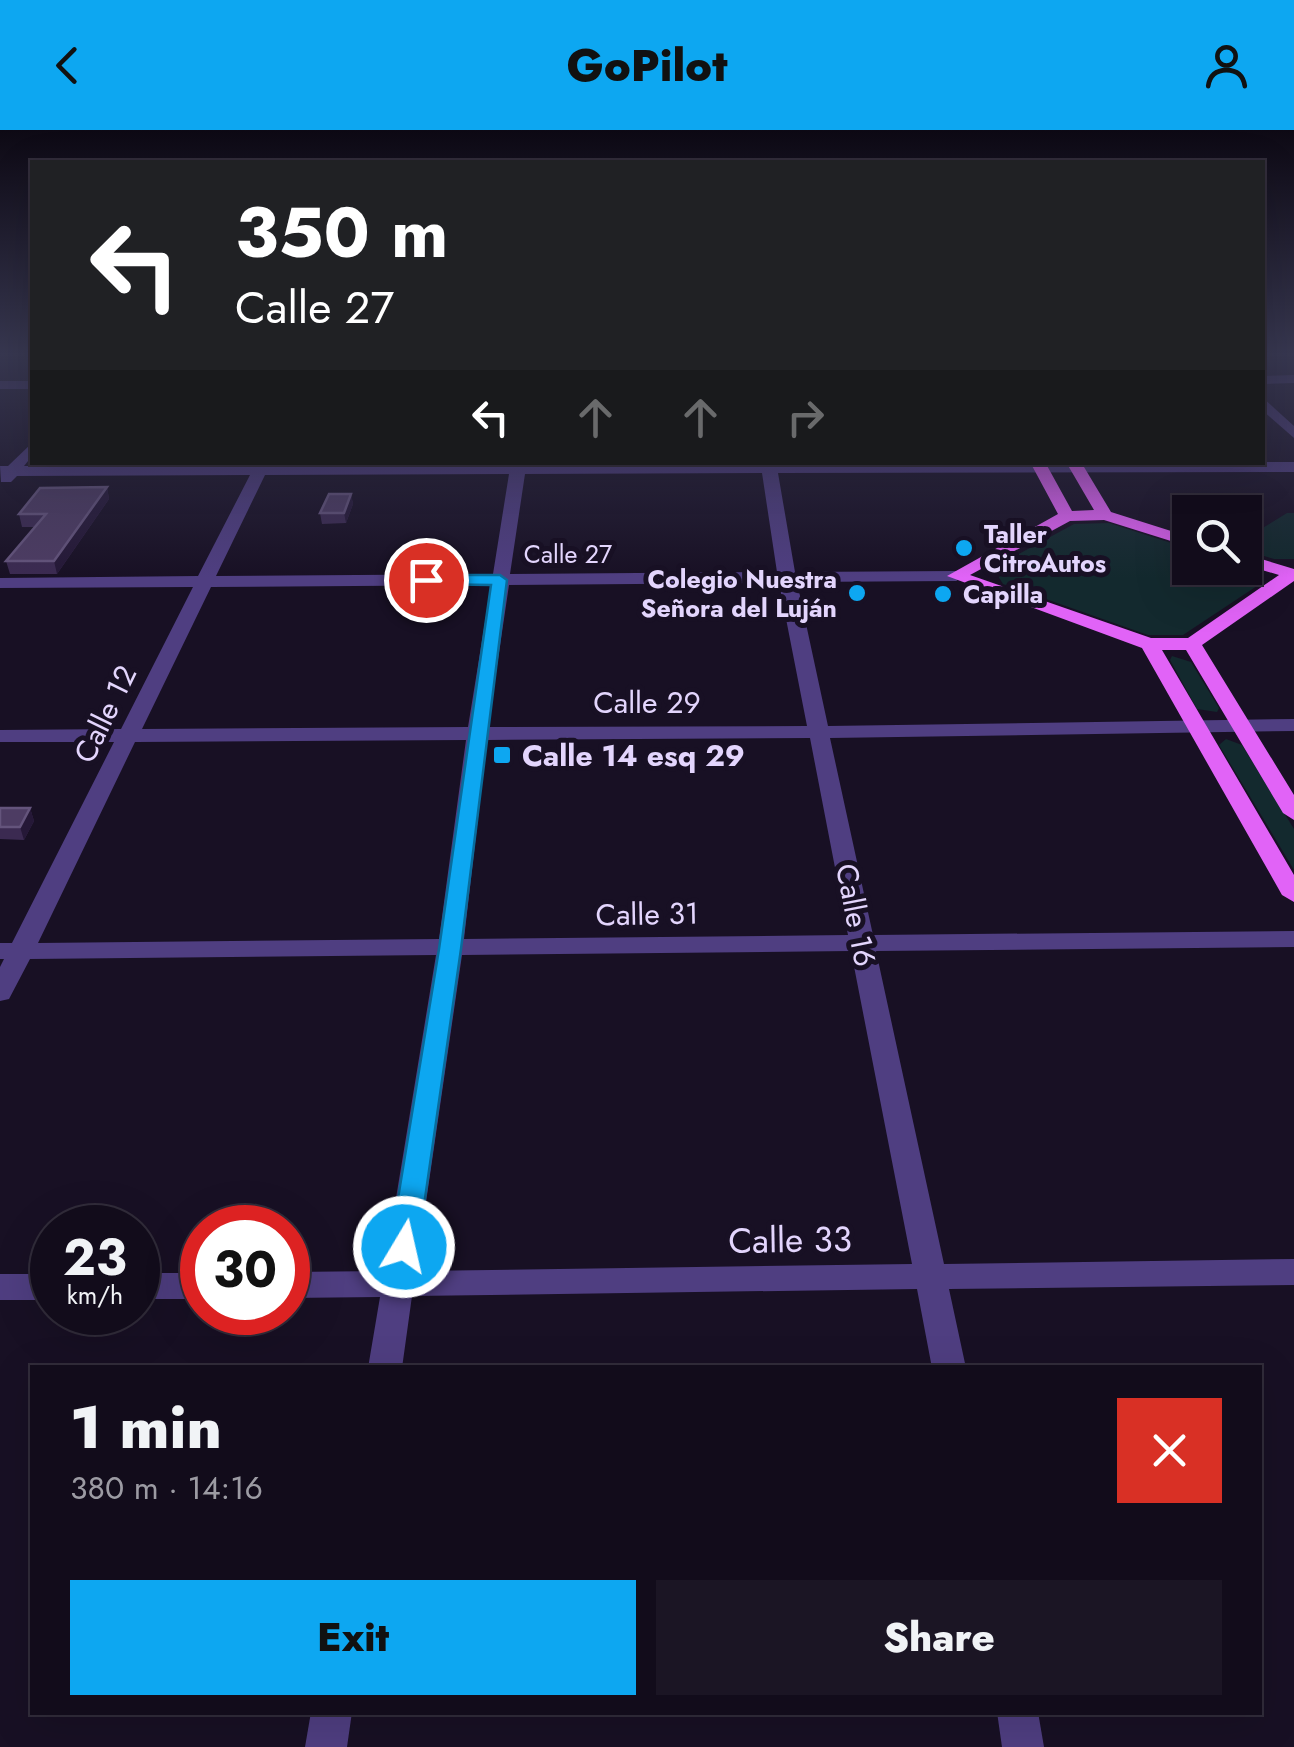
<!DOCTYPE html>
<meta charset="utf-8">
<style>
:root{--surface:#120c1b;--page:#1b1524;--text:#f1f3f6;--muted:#9c9ba3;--line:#312c3a;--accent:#0da7f1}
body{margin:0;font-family:Jost,sans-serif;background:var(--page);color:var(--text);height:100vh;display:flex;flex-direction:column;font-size:38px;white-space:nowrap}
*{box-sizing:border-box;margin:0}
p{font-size:32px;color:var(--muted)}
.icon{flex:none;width:55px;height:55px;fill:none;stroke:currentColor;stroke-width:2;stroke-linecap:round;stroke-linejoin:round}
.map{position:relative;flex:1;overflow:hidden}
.sheet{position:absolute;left:30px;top:1235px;width:1232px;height:350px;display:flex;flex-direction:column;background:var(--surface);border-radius:0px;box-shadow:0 10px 40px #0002,0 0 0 2px var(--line)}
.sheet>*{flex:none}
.guide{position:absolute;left:30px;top:30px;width:1235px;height:305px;border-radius:0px;box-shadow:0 10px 40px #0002,0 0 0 2px var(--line);background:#202124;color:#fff;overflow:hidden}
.buttons{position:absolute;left:1172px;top:365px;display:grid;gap:20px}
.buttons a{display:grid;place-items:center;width:90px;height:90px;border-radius:0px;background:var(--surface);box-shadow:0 10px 40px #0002,0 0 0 2px var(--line);font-size:50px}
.speed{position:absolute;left:30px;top:1075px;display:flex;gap:20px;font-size:50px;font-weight:700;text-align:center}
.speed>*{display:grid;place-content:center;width:130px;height:130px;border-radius:50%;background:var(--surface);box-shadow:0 10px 40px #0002,0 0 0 2px var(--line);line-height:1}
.speed small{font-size:25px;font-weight:400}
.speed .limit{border:15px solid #d22;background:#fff;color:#111}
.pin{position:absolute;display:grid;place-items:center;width:85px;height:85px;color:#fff;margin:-42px;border:5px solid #fff;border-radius:50%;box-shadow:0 2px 10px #0007}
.me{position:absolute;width:110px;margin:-55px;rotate:9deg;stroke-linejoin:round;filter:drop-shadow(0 0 8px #0008)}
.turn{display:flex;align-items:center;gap:35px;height:210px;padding:0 40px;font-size:45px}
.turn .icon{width:130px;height:130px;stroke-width:2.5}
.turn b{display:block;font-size:70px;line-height:85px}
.lanes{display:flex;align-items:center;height:95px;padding:0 40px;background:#0003;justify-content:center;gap:50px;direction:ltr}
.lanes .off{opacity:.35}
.round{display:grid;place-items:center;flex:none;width:105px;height:105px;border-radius:0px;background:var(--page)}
.headline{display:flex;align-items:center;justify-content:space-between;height:170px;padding:0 40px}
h1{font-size:60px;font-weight:800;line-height:75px}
.action{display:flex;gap:20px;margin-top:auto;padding:20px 40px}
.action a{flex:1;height:115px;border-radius:0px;background:var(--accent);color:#111;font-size:40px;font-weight:800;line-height:115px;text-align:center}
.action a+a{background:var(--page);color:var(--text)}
header{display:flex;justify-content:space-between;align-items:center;height:130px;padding:0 40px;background:var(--accent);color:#111;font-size:45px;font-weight:800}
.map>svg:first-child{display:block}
.green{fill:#13292e}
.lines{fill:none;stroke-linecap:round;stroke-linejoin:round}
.minor{fill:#4f3e81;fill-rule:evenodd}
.major{fill:#e163f7;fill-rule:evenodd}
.wall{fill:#3b2a51}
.shaded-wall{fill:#251837}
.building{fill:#4d3c63;stroke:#64547c;stroke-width:2.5}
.route{fill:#0da7f1;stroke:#086d9d;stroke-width:2.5}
.poi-dot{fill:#0da7f1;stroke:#181024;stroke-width:4}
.labels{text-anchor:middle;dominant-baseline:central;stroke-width:10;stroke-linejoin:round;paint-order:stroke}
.far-poi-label{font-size:25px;font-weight:bold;fill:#e3d5fd;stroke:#181024;text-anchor:start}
.far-street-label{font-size:25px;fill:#e3d5fd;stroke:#181024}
.street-label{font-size:30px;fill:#e3d5fd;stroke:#181024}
.poi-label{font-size:30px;font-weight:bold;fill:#e3d5fd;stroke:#181024;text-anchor:start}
.near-street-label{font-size:35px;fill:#e3d5fd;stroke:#181024}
</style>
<header><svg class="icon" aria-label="back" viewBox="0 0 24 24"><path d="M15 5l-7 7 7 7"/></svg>GoPilot<svg class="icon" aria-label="person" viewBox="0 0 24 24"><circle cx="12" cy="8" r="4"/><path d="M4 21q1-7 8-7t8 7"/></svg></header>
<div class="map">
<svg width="1294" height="1617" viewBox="0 0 1294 1617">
<rect width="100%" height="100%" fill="#181024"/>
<g class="green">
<polygon points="1287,383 1294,383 1294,429 1274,429 1245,420 1245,409"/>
<polygon points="1109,393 1190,419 1190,438 1245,436 1260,454 1183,505 1148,505 1003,454 993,438 1074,394"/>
<polygon points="1172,526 1191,532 1219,578 1217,582 1197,579 1170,530"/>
<polygon points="1226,609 1242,615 1294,699 1294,740 1219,615"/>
</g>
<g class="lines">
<g class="minor">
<polygon points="1294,245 1294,253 1262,254 1262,246"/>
<rect x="0" y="251" width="32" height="8"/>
<polygon points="1262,267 1294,296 1294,308 1262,280"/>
<path d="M32,313V326L24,336H255L256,332H271L270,336L1294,332V342L778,343L795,442L956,441L965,446L956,451L797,452L828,596L1294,589V601L830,608L873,805L1294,801V817L876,821L944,1134L1294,1129V1155L949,1159L966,1238H932L917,1159L412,1166L402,1238H368L380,1167L288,1168V1142L384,1141L436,825L30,829L9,869L0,871V837L4,829H0V813H12L114,612H0V600L121,599L193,457L0,458V448L198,446L250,345L17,346L11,352H1L0,336H8ZM762,343L777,442L510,444L525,344ZM509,344L493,444L216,446L265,345ZM779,453L807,596L488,597L509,455ZM491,455L468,597L142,599L211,457ZM810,608L848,805L464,809L487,610ZM466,610L439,809L38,813L135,612ZM851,821L912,1134L416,1141L462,825Z"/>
<rect x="138" y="1143" width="64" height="26"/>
<rect x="0" y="1144" width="52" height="26"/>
<polygon points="311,1582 352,1582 347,1617 305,1617"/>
<polygon points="997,1582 1038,1582 1044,1617 1002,1617"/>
</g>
<polygon class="major" points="1030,332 1045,332 1072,381 1094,380 1066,332 1081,332 1111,382 1190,407 1190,417 1104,390 1070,391 970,445 1151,508 1188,508 1279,445 1245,435 1245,424 1294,439 1294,451 1202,515 1294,665 1294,690 1283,683 1186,520 1162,520 1294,745 1294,772 1282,765 1142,518 947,446 1058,384"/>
</g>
<g class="wall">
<polygon points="107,357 109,369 57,444 10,444 6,431 36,397 22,397 19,384"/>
<polygon points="351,364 353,374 346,393 322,394 320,383"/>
<polygon points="0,678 30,678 34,691 24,710 0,709"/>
</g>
<g class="shaded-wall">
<polygon points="107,357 109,369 57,444 54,431"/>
<polygon points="351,364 353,374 346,393 344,383"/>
<polygon points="30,678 34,691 24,710 20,697"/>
</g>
<g class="building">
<polygon points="107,357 54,431 6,431 46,384 19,384 40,358"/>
<polygon points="329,364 351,364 344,383 320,383"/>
<polygon points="0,678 30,678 20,697 0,697"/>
</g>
<linearGradient id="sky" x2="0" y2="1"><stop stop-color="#0d0914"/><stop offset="0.5" stop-color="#373750"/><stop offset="1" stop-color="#373750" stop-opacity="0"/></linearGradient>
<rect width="1294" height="448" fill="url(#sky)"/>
<polygon class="route" points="426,445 500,445 507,450 461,819 418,1117 414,1125 404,1128 394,1125 390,1117 439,819 491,455 420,454 417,450"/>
<g class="poi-dot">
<circle cx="964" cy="418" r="10"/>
<circle cx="857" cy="463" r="10"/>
<circle cx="943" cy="464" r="10"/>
<rect x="492" y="615" width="20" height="20" rx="5"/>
</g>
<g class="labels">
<g class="far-poi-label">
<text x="984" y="404">Taller<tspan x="984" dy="29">CitroAutos</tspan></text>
<text x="837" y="449" text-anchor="end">Colegio Nuestra<tspan x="837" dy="29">Señora del Luján</tspan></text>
<text x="963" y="464">Capilla</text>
</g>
<g class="far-street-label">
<text x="568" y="424">Calle 27</text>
</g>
<g class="street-label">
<text x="647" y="572">Calle 29</text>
<text transform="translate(105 584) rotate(-64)">Calle 12</text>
<text transform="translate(647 784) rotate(-1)">Calle 31</text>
<text transform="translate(856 785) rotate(79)">Calle 16</text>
</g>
<g class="poi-label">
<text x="522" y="625">Calle 14 esq 29</text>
</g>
<g class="near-street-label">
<text transform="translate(790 1110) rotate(-1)">Calle 33</text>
</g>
</g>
</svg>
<div class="buttons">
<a><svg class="icon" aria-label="search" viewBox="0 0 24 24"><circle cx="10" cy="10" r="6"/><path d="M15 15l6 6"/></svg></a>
</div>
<div class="speed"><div>23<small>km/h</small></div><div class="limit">30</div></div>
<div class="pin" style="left:426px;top:450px;background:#d93025"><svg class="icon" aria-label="arrive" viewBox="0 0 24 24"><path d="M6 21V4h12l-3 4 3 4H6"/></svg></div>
<svg class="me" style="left:404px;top:1117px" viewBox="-20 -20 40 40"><circle r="17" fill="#0da7f1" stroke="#fff" stroke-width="3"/><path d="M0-11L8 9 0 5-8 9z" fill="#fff"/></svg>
<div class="guide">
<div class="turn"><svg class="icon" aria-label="left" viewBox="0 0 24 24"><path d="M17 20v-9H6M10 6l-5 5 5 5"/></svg><div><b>350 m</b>Calle 27</div></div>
<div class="lanes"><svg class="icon" aria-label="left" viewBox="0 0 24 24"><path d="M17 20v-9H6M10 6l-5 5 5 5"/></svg><svg class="icon off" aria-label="ahead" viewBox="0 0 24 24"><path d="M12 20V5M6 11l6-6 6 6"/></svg><svg class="icon off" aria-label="ahead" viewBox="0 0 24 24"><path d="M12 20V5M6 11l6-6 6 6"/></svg><svg class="icon off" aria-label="right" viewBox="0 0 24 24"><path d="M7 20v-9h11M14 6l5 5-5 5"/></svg></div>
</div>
<section class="sheet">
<div class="headline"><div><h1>1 min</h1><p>380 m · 14:16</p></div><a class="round" style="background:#d93025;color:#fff"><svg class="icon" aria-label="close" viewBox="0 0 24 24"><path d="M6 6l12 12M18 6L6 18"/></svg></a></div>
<div class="action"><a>Exit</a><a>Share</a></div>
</section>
</div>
